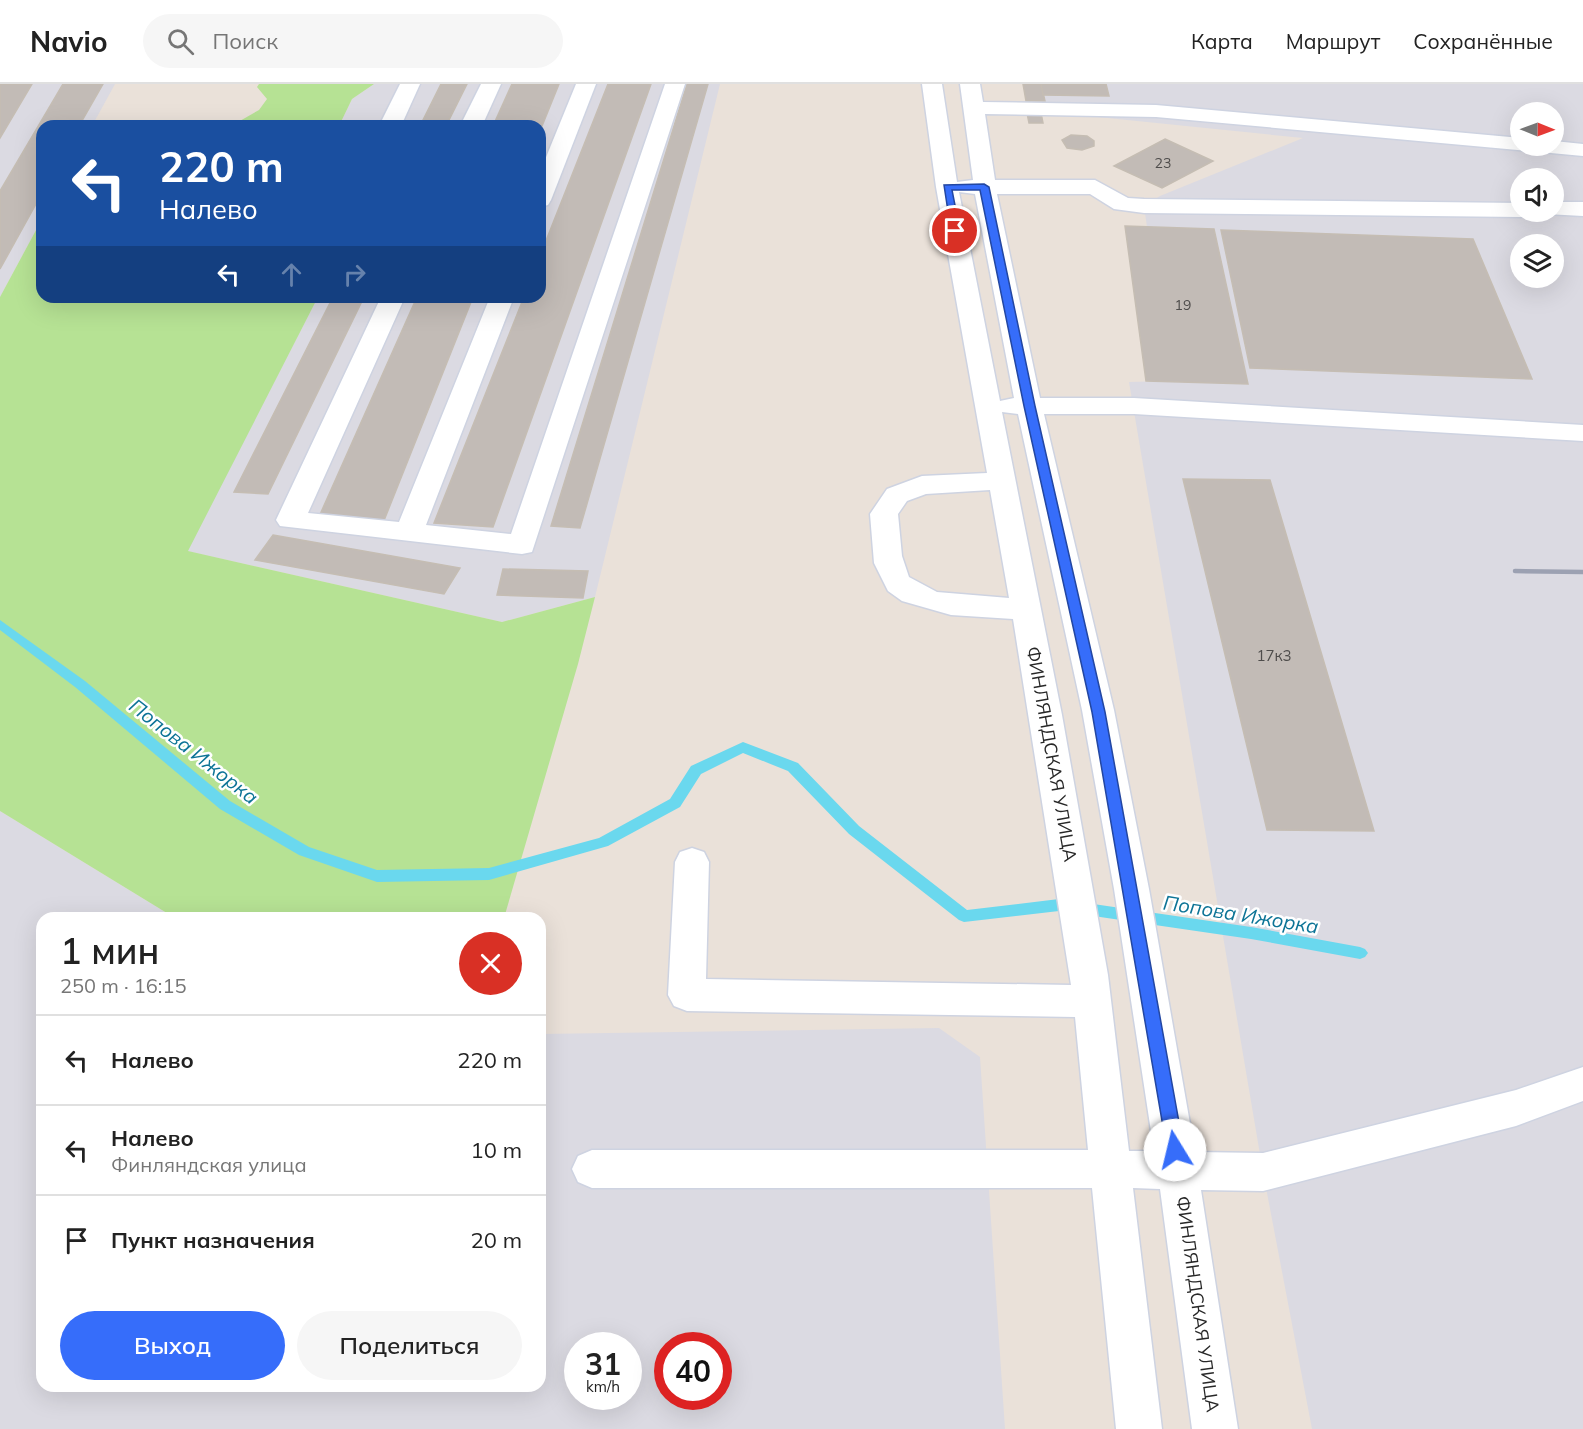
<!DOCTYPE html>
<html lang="ru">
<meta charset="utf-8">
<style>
:root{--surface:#fff;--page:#f6f6f6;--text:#222;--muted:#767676;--line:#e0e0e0;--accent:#366dfa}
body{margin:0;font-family:Mulish,sans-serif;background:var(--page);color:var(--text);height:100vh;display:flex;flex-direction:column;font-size:22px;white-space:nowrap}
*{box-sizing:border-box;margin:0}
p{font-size:20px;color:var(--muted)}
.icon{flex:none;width:33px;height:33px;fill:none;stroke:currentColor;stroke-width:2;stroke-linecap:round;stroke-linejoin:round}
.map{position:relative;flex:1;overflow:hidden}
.drawer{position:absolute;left:36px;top:828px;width:510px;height:480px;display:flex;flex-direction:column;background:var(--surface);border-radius:18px;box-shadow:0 6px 24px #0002}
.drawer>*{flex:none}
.guide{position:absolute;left:36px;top:36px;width:510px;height:183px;border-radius:18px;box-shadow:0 6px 24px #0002;background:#1a4fa0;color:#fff;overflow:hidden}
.needle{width:39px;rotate:91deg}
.tools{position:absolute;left:1510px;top:18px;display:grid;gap:12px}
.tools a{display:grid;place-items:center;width:54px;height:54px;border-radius:50%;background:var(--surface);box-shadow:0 6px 24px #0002;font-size:30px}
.speed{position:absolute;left:564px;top:1248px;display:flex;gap:12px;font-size:30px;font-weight:700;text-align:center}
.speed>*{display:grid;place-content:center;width:78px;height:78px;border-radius:50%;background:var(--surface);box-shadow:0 6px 24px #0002;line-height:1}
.speed small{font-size:15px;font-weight:400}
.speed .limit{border:9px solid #d22;background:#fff;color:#111}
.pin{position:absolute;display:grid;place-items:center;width:51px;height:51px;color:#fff;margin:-26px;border:3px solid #fff;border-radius:50%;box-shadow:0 2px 6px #0007}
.me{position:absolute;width:66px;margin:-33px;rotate:351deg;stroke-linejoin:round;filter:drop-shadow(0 0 4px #0008)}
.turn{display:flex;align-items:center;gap:21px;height:126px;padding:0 24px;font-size:27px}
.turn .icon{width:78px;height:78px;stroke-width:2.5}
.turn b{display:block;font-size:42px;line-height:51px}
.lanes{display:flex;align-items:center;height:57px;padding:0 24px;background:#0003;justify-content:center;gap:30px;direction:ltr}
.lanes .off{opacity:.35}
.round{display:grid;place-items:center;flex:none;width:63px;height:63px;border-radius:32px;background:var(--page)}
.overview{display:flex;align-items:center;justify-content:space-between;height:102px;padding:0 24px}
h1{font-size:36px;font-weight:600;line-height:45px}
.cta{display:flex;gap:12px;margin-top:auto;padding:12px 24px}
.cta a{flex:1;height:69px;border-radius:36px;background:var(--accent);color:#fff;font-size:24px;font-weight:600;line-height:69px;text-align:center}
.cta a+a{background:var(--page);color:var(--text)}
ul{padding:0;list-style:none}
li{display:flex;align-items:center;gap:18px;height:90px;padding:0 24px;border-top:2px solid var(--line)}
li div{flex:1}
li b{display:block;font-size:22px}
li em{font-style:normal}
header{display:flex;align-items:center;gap:36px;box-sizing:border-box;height:84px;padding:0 30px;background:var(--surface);border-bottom:2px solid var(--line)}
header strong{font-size:28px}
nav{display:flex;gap:33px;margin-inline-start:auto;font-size:21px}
.search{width:420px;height:54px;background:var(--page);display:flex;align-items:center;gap:15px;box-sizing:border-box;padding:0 21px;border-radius:33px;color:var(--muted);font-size:22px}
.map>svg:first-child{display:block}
.industrial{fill:#dbdae2;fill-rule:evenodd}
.green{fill:#b6e294}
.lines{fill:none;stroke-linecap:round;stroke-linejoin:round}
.stream{fill:#6ad8ee;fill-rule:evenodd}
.building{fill:#c2bbb6;stroke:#c5bdb3;stroke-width:1.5}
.minor-casing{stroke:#ced3e1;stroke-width:3}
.minor{fill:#fff;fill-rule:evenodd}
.rail{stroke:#9ca1b2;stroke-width:4.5}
.route{fill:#366dfa;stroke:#2347a2;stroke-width:1.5}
.labels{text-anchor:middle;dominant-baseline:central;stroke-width:5;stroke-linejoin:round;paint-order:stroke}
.far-number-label{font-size:14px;fill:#4e4c4b}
.number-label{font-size:15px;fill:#4e4c4b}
.street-label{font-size:18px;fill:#272727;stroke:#fff}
.water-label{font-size:20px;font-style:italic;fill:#0d7496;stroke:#fff}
</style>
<header>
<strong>Navio</strong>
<div class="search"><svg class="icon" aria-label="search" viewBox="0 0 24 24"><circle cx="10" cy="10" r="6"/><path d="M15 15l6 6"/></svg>Поиск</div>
<nav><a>Карта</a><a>Маршрут</a><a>Сохранённые</a></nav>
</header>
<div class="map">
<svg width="1583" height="1345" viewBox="0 0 1583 1345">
<rect width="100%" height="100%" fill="#eae1d9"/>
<g class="industrial">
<polygon points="0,0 115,0 92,42 42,42 42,135 0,213"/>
<polygon points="374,0 720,0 595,513 502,538 187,467 318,213 540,213 540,42 339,42 352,15"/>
<path d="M1023,0H1583V1345H1312L1263,1088L1129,298L1169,297L1144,122L1160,112L1303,54L1029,26ZM1521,28H1554V62H1521ZM1521,94H1554V128H1521ZM1521,160H1554V194H1521Z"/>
<path d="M0,727L175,834H42V1302H540V950L939,944L980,973L1005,1345H0ZM578,1262H628V1312H578ZM668,1262H718V1312H668Z"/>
</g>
<g class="green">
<polygon points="259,0 374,0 352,15 339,42 231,42 259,26 267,15 257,3"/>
<polygon points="42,135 42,213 318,213 188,467 502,538 595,513 578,580 504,834 175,834 0,727 0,213"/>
</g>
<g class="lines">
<polygon class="stream" points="0,536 85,597 230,717 309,763 377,786 489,784 599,754 670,715 691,682 743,658 798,679 859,742 967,826 1059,815 1251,843 1360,863 1365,865 1368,869 1365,873 1360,875 1251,855 1059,827 964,838 959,836 849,750 788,687 743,669 701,690 680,723 608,762 489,796 377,798 299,771 220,725 75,603 0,546"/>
</g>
<g class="building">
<polygon points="0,0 32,0 0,54"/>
<polygon points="63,0 103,0 79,42 42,42 42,109 0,185 0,107"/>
<polygon points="441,0 467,0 446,42 420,42"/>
<polygon points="512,0 559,0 540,47 540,42 493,42"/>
<polygon points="608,0 651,0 493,443 434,439 524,213 540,213 540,172"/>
<polygon points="687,0 708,0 580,444 551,442"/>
<polygon points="1023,0 1041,0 1045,17 1026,17"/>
<polygon points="1041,0 1106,0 1109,12 1043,11"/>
<polygon points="1027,29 1041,29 1043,39 1029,39"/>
<polygon points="1071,51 1087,52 1094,57 1094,62 1082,66 1067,64 1062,56"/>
<polygon points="1165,55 1213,77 1162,104 1114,82"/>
<polygon points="1125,142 1214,145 1248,300 1146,297"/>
<polygon points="1221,146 1473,155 1532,295 1250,284"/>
<polygon points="333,213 364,213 268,410 234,408"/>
<polygon points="417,213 473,213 383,439 318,435"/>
<polygon points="1183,395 1270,396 1374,747 1267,746"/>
<polygon points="273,451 460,484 444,510 255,476"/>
<polygon points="503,485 588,487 583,514 497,511"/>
</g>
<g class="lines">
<g class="minor-casing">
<g id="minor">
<polygon points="400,0 420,0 401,42 379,42"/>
<polygon points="481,0 501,0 482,42 460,42"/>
<polygon points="576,0 596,0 551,116 548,121 540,123 540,88"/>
<polygon points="665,0 685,0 532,468 522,470 280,442 276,436 381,213 405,213 308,429 399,438 490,213 514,213 426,441 511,450"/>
<path d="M922,0H942L957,98L973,96L960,0H980L983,18L1156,21L1521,54V62H1554V57L1583,60V72L1156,33L985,30L995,96H1095L1128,114L1144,115L1521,119V128H1531L1521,133L1144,129L1114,125L1090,110H997L1040,314H1134L1583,341V357L1134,330H1044L1114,626L1149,805L1195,1068L1263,1069L1516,1006L1583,983V1017L1516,1042L1263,1107L1201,1106L1238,1345H1192L1160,1105L1133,1104L1162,1345H1116L1092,1104H592L578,1098L572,1085L578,1072L592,1066H1088L1075,933L687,927L674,922L668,911L675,778L680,768L692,764L704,768L709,778L706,895L1071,901L1013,535L951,531L902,517L888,507L874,479L870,430L887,405L922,392L987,389L936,103ZM959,108L975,110L1014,314L1000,317ZM1002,328L1018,330L1082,626L1114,805L1154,1067H1129L1108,891L1062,631ZM990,406L1009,514L937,508L909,493L902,472L898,430L907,417L926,410Z"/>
<polygon points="1554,118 1583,118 1583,132 1546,130 1544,128 1554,128"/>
</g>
</g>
<use href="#minor" class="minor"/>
<polyline class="rail" points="1515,487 1583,488"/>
</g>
<polygon class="route" points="984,100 989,103 1035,322 1105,628 1184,1066 1181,1071 1175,1073 1169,1071 1167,1066 1092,628 1024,322 980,106 952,106 960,147 955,150 951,147 944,101"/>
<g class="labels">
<g class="far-number-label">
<text x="1163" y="79">23</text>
<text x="1183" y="221">19</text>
</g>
<g class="number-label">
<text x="1274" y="571">17к3</text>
</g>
<g class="street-label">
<text transform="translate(1052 670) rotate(80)">ФИНЛЯНДСКАЯ УЛИЦА</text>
<text transform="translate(1198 1220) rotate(82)">ФИНЛЯНДСКАЯ УЛИЦА</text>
</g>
<g class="water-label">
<text transform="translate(194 667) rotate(38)">Попова Ижорка</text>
<text transform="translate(1241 830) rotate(9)">Попова Ижорка</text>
</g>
</g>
</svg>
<div class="tools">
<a><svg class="needle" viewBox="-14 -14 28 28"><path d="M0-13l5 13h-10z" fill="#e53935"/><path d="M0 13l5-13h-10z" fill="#767676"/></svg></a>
<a><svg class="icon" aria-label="sound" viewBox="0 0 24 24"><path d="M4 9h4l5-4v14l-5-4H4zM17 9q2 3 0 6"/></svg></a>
<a><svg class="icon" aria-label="layers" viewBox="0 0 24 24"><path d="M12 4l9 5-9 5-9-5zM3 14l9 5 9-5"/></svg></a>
</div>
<div class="speed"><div>31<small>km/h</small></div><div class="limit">40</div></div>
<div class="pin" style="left:955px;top:147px;background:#d93025"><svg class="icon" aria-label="arrive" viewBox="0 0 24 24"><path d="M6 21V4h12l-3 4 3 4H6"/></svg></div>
<svg class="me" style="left:1175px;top:1066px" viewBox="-20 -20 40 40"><circle r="19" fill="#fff"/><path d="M0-13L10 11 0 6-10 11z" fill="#366dfa"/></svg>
<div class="guide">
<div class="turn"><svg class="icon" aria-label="left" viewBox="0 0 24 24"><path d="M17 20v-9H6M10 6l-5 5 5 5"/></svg><div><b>220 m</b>Налево</div></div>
<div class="lanes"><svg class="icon" aria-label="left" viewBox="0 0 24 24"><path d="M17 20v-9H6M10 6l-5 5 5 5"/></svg><svg class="icon off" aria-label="ahead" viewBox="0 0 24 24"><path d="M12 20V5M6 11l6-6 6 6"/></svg><svg class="icon off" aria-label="right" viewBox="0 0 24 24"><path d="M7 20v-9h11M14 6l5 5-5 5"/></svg></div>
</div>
<section class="drawer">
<div class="overview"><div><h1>1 мин</h1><p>250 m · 16:15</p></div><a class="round" style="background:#d93025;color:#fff"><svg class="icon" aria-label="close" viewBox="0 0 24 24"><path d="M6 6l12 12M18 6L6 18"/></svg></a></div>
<ul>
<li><svg class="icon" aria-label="left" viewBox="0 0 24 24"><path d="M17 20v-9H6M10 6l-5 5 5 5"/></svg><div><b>Налево</b></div><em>220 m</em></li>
<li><svg class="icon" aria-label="left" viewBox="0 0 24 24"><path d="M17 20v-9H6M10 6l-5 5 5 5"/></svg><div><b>Налево</b><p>Финляндская улица</p></div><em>10 m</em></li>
<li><svg class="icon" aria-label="arrive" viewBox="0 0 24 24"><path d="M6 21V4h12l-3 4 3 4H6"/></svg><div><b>Пункт назначения</b></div><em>20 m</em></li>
</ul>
<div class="cta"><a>Выход</a><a>Поделиться</a></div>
</section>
</div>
